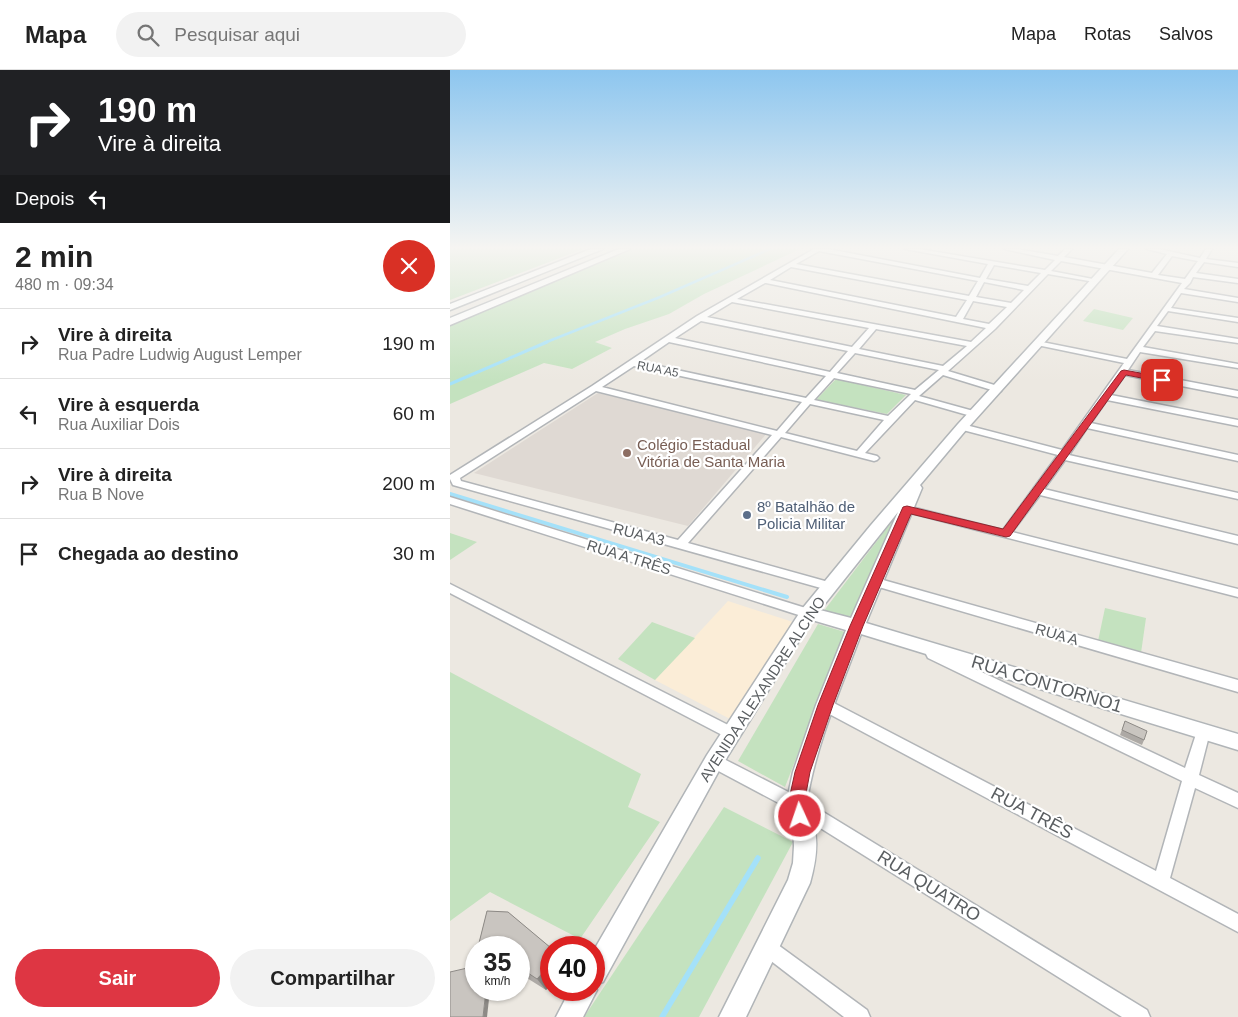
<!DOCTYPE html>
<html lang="pt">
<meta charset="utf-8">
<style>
:root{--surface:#fff;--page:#f2f2f2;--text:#222;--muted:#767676;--line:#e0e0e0;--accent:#de3643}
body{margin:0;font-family:Arial,sans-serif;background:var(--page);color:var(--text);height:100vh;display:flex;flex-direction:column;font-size:19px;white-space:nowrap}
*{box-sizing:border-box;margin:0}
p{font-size:16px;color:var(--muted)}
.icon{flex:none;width:28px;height:28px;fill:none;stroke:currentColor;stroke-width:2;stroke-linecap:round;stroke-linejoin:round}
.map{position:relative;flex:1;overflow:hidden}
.panel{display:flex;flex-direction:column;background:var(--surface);width:450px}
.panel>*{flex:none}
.top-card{background:#202124;color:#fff;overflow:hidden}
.speed{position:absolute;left:15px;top:866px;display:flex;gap:10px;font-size:25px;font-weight:700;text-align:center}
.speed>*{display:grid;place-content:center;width:65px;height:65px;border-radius:50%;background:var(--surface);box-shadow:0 1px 4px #0004;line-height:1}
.speed small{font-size:12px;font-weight:400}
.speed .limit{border:8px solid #d22;background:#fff;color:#111}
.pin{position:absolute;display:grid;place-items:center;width:42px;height:42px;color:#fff;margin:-21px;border-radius:10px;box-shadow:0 2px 8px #0006}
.me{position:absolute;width:55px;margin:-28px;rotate:357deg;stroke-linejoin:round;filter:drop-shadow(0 0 4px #0008)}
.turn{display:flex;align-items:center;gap:18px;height:105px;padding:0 15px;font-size:22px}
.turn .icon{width:65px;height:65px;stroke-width:2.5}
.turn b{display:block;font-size:35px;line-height:42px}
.then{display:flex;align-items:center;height:48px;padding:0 15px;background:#0003;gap:10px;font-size:19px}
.round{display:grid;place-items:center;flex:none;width:52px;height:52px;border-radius:26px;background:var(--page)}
.summary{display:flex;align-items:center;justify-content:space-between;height:85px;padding:0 15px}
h1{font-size:30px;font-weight:700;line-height:38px}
.primary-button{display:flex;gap:10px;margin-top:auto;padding:10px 15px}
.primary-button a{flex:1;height:58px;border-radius:30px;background:var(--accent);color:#fff;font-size:20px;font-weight:700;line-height:58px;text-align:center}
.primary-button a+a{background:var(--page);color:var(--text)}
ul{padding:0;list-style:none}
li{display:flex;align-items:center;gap:15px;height:70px;padding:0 15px;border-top:1px solid var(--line)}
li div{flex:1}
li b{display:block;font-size:19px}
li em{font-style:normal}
header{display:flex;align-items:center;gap:30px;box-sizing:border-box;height:70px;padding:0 25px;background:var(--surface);border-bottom:1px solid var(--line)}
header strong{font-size:24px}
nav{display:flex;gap:28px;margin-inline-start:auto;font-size:18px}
.search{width:350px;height:45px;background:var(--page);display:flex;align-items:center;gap:12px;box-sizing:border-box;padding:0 18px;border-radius:28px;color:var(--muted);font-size:19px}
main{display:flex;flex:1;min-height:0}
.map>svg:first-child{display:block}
.commercial{fill:#fbedd7}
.education{fill:#dfd9d3}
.green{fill:#c4e2bf}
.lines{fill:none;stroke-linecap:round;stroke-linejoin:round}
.stream-far3{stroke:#a4e1f9;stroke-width:2.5}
.stream-far2{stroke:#a4e1f9;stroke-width:3}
.stream-far1{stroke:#a4e1f9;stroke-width:4}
.stream{stroke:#a4e1f9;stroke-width:5.5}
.street-casing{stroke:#b2b5b8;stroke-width:3}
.secondary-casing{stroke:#b1b5b8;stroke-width:3}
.street{fill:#fff;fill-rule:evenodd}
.secondary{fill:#fff;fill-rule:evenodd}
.wall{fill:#ada9a5}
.shaded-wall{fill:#8d8a86}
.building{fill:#c9c5c0;stroke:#8d8a86}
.route{fill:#de3643;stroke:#90232c}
.education-dot{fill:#8d6e63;stroke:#fff;stroke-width:2}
.service-dot{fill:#5c6f8a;stroke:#fff;stroke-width:2}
.labels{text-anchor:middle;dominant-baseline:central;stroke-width:4.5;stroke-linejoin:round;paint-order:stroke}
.far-street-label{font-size:12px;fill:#5a5e61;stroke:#fff}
.education-label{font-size:15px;fill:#785e54;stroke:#fff;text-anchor:start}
.service-label{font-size:15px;fill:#4e5e75;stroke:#fff;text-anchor:start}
.street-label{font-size:15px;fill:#5a5e61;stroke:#fff}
.near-street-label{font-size:18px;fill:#5a5e61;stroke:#fff}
</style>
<header>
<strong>Mapa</strong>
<div class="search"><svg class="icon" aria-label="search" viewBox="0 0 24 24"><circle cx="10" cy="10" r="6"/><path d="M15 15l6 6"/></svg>Pesquisar aqui</div>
<nav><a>Mapa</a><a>Rotas</a><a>Salvos</a></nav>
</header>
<main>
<section class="panel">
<div class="top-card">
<div class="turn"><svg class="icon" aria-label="right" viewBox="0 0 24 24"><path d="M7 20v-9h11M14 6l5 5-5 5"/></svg><div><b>190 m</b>Vire à direita</div></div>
<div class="then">Depois<svg class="icon" aria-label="left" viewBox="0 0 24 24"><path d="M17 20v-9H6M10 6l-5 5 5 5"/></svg></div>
</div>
<div class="summary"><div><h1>2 min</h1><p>480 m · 09:34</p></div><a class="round" style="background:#d93025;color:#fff"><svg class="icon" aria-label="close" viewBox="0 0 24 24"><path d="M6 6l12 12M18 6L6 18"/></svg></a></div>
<ul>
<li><svg class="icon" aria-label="right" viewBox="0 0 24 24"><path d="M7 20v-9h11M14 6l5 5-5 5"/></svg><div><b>Vire à direita</b><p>Rua Padre Ludwig August Lemper</p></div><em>190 m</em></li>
<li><svg class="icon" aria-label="left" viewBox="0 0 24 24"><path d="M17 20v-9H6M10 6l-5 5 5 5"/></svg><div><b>Vire à esquerda</b><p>Rua Auxiliar Dois</p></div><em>60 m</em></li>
<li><svg class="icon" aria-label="right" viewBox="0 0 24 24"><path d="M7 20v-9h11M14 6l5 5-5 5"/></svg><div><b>Vire à direita</b><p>Rua B Nove</p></div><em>200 m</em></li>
<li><svg class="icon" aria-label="arrive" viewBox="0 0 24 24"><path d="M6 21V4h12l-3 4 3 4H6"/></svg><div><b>Chegada ao destino</b></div><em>30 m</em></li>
</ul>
<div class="primary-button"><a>Sair</a><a>Compartilhar</a></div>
</section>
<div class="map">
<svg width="788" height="947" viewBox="0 0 788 947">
<rect width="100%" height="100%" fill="#ece8e1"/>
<polygon class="commercial" points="278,531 343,552 282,650 205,610"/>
<polygon class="education" points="148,323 317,363 238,456 24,403"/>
<g class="green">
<polygon points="0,179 133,179 0,230"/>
<polygon points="183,179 350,179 254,224 219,244 175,259 145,272 162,278 122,299 94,293 0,334 0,255"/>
<polygon points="644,239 683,248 673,260 633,251"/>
<polygon points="386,309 456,325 437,344 366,330"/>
<polygon points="443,450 403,550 373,542"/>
<polygon points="0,463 27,472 0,490"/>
<polygon points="655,538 696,548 691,583 648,571"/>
<polygon points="202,552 245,568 205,610 168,589"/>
<polygon points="368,554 395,562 335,717 288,691"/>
<polygon points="0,602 191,704 178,737 210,752 130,869 40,822 0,851"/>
<polygon points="274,737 343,772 249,947 134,947"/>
</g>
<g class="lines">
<polyline class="stream-far3" points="94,273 210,227 320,179"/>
<polyline class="stream-far2" points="0,314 97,272"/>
<polyline class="stream-far1" points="0,424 337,527"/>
<polyline class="stream" points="212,947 308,788"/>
<g class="street-casing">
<g id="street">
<path d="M364,179H378L530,208L538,194L455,179H469L595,200L605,190L554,179H567L608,186L615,179H622L614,187L702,203L717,184L697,179H709L750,188L756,179H762L756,189L788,193V197L754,192L746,203L788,209V213L743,207L740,213L734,219L788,228V232L731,223L721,238L788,248V252L718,241L707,256L788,269V273L705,261L693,277L788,294V298L690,282L678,300L788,321V327L675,305L661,325L788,350V356L657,330L641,353L788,385V391L637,358L619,385L788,423V429L615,390L594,419L788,466V474L590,425L562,462L788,519V527L445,439L444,437L449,434L553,460L608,385L509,359V355L512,354L612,380L674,293L587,275V271L677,289L732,213L611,191L601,201L648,210L645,212L598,204L545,259L498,301L551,317V321H545L493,305L469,326L527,342V346H521L465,330L415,383L427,386L429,388L427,390L424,391L331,367L238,473L382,513L384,516L382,519L378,520L3,415L0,409V405L142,316L247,246ZM369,181L528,211L519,226L346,194ZM722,186L748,191L735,209L708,205ZM544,195L591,203L578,216L536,209ZM341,197L517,230L506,247L320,210ZM534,212L574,220L561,233L526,227ZM315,213H316L536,258L521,272L287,229ZM523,231L557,237L539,254L513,249ZM282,232L419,258L402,277L257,247ZM251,251L398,281L380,302L225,268ZM426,259L517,276L493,296L409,279ZM219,272L376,306L356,328L190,292ZM405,283L489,300L465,320L387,303ZM184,296L352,332L327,361L152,317ZM384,308L461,324L438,346L364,330ZM146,321L322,365L228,470L11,411L10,408ZM360,334L434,350L407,381L335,363Z"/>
<polygon points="0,427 362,540 364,543 362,546 358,548 0,434"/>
<polygon points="426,508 788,610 788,622 422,515 420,512 422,509"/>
<polygon points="0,514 286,659 288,663 286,667 281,669 276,667 0,523"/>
<polygon points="483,579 735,698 748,658 753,656 758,658 760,662 749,705 788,723 788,738 745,718 720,808 788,844 788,862 370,639 368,635 370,631 375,629 380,631 706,801 732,711 478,588 476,584 478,580"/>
<polygon points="264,684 352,729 697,940 700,947 672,947 340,739 259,696 257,691 259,686"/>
<polygon points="318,869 324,872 417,940 420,947 394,947 312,884 309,878 312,872"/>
</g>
</g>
<g class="secondary-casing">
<g id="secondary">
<polygon points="141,179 153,179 0,240 0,234"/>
<polygon points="169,179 180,179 0,255 0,248"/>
<path d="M669,179H678L516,360L470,415L472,418L416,553L788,664V680L411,564C391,618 366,674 357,731C356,739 362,748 364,756C369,775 365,795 360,813L296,947H269L338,810L343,793L344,776L343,758L336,734L343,702L366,635L396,560L362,550L271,697L153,912L144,915L147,920L133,947H106L120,920H144V880L257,685L352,539L421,455L508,354ZM448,442L401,548L370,540Z"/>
</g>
</g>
<use href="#street" class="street"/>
<use href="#secondary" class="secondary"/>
</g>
<g class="wall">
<polygon points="675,651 694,670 692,675 670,665"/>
<polygon points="37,841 58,842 101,878 101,915 96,920 69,903 69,878 33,878 29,873"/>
</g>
<g class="shaded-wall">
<polygon points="101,894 101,915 96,920 87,909"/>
<polygon points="36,920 40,920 37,947 33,947"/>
</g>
<g class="building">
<polygon points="675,651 697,661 694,670 672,660"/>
<polygon points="37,841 58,842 101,878 101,894 87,909 69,897 69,878 37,878 29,873"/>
<polygon points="26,896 26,920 36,920 33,947 0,947 0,902"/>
</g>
<linearGradient id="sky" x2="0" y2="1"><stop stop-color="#8dc6ef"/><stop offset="0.57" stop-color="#f6f5f2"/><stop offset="1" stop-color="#f6f5f2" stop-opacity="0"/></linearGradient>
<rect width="788" height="312" fill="url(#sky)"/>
<polygon class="route" points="674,300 712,307 716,310 712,312 676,305 560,466 556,467 461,444 413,556 383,635 360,702 354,734 358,746 356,751 350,753 344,751 338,734 345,702 368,635 400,556 453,437 457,436 553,459 671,301"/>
<circle class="education-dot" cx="177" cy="383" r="5"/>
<circle class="service-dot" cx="297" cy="445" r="5"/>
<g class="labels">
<g class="far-street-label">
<text transform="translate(208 299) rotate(11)">RUA A5</text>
</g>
<g class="education-label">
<text x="187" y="374">Colégio Estadual<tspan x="187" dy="17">Vitória de Santa Maria</tspan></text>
</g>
<g class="service-label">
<text x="307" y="436">8º Batalhão de<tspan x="307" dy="17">Policia Militar</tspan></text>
</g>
<g class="street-label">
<text transform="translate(189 464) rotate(14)">RUA A3</text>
<text transform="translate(179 487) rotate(17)">RUA A TRÊS</text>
<text transform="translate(607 564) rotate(16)">RUA A</text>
<text transform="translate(312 619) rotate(-57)">AVENIDA ALEXANDRE ALCINO</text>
</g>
<g class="near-street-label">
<text transform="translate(597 614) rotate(17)">RUA CONTORNO1</text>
<text transform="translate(582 743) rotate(28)">RUA TRÊS</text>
<text transform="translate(479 816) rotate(32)">RUA QUATRO</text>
</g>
</g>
</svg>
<div class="speed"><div>35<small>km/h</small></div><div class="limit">40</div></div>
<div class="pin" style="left:712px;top:310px;background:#d93025"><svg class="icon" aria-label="arrive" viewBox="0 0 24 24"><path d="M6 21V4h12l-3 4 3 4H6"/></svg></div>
<svg class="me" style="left:350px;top:746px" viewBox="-20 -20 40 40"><circle r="17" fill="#de3643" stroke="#fff" stroke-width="3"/><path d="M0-11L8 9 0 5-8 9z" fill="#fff"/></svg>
</div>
</main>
